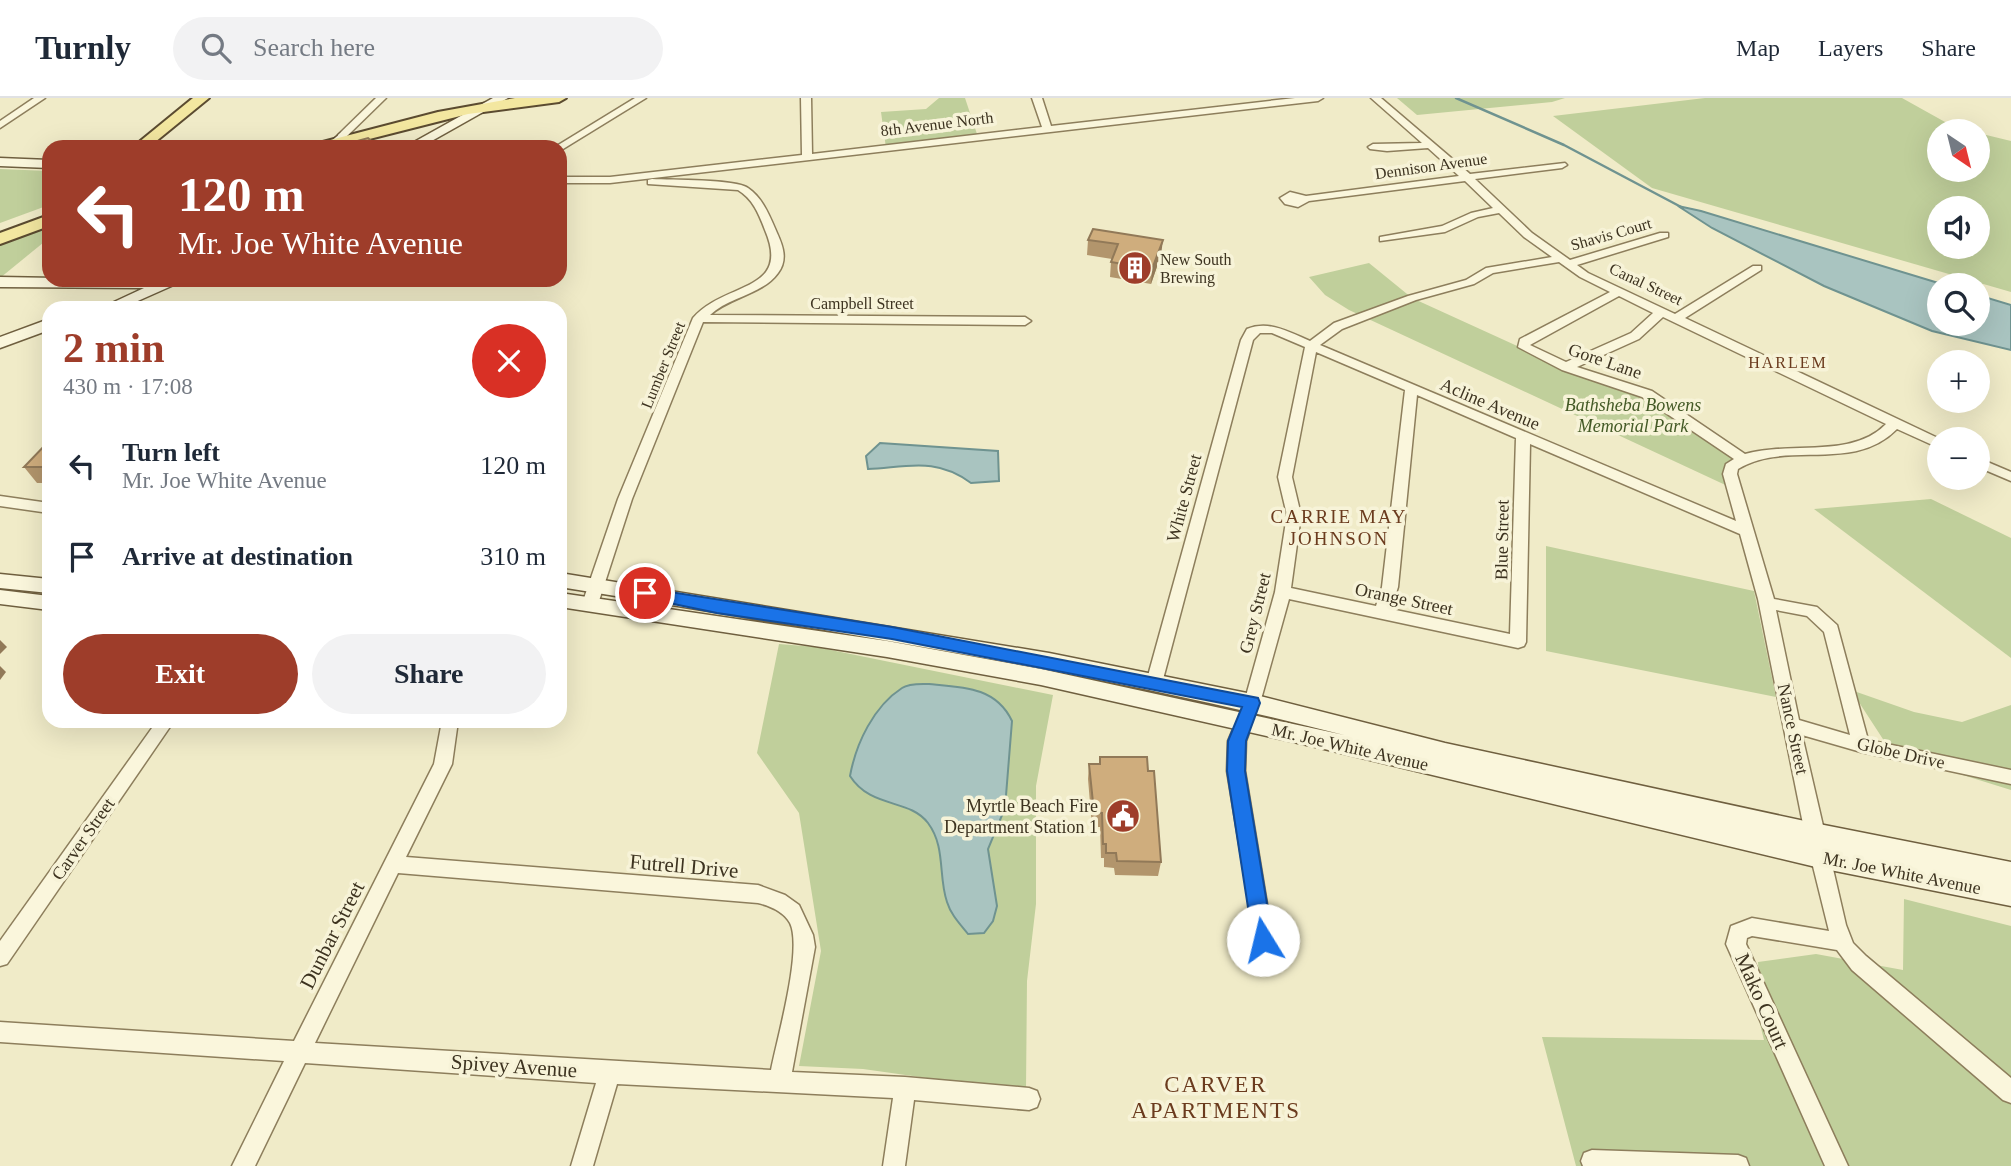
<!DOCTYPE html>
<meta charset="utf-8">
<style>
:root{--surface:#fff;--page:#f2f2f3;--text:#1f2937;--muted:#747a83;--line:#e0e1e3;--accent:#9e3d2a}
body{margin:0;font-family:Georgia,serif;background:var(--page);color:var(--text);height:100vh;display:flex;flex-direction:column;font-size:26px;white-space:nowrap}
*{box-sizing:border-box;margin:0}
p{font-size:23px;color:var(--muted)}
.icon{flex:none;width:38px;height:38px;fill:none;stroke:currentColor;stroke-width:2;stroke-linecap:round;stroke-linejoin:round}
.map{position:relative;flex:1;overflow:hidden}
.details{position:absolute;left:42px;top:203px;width:525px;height:427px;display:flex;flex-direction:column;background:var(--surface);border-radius:21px;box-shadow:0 7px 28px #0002}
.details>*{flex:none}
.guide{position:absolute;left:42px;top:42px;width:525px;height:147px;border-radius:21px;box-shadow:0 7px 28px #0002;background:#9e3d2a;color:#fff;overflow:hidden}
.needle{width:46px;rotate:145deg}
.buttons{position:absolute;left:1927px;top:21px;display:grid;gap:14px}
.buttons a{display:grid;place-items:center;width:63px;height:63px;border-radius:50%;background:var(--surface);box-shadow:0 7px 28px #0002;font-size:35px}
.pin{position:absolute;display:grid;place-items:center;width:60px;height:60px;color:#fff;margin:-30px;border:4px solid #fff;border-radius:50%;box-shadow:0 2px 7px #0007}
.me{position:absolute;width:77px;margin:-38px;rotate:351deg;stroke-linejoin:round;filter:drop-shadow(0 0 5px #0008)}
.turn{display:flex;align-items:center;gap:24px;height:147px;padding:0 21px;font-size:32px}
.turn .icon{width:91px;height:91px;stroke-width:2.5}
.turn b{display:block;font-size:49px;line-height:60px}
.round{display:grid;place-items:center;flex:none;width:74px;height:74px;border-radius:37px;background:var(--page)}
.head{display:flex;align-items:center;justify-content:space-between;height:119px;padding:0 21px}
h1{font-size:42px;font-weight:700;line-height:52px;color:var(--accent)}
.primary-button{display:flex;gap:14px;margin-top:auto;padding:14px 21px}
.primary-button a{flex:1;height:80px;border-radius:42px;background:var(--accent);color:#fff;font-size:28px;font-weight:700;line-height:80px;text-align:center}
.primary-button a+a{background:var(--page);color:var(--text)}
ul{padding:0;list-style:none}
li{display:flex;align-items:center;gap:21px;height:91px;padding:0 21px}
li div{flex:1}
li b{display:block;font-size:26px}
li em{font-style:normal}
header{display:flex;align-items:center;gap:42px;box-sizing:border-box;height:98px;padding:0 35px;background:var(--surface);border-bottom:2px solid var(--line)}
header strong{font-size:33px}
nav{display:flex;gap:38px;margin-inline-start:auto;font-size:24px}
.search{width:490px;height:63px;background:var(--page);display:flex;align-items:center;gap:18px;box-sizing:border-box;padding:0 24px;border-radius:38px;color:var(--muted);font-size:26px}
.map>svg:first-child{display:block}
.green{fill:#c0cf9b;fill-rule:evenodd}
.water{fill:#a9c4c0;stroke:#6f9390;stroke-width:2}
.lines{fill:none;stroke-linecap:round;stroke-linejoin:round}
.stream{stroke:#6f9390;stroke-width:2.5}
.street-casing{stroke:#8d7e5c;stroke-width:3}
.secondary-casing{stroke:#6f5f3f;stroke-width:3}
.primary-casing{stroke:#5b4b30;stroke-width:4}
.street{fill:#faf6dc;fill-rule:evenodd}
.secondary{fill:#faf6dc;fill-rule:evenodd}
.primary{fill:#f3e7a0;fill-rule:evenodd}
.wall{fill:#b2956c}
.shaded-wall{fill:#917958}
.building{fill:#cfad7d;stroke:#917958;stroke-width:2}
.route{fill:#1a73e8;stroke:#114b97;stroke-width:2}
.labels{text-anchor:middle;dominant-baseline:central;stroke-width:7;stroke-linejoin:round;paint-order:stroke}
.far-street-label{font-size:16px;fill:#3d3320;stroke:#f7f3d8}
.far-poi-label{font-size:16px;fill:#3d3320;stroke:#f7f3d8;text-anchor:start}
.far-neighbourhood-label{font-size:16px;letter-spacing:2px;fill:#6b3b1e;stroke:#f7f3d8}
.street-label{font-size:18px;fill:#3d3320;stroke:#f7f3d8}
.park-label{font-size:18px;font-style:italic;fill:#445a26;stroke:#f7f3d8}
.poi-label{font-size:18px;fill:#3d3320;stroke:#f7f3d8;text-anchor:end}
.neighbourhood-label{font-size:19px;letter-spacing:2px;fill:#6b3b1e;stroke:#f7f3d8}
.near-street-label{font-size:21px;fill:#3d3320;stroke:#f7f3d8}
.near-neighbourhood-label{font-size:23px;letter-spacing:2px;fill:#6b3b1e;stroke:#f7f3d8}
</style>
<header>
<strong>Turnly</strong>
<div class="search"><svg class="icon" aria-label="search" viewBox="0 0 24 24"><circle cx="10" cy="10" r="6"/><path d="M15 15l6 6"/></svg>Search here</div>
<nav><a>Map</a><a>Layers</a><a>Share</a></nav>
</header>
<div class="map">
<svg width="2011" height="1068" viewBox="0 0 2011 1068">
<rect width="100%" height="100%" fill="#f0ebc8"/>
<g class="green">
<polygon points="939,0 965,0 978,39 886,50 881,14 926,11"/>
<polygon points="1397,0 1565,0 1552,4 1417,17"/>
<path d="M1705,0H1902L1954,29L1971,33H1939V72H1978V35L2011,43V194L1652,90L1553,18ZM1939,110H1978V149H1939Z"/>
<polygon points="0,71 49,73 49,107 0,125"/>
<polygon points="49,122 49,140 0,180 0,142"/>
<polygon points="1369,165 1412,200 1526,252 1647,296 1743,361 1730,376 1734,391 1349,212 1325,197 1309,179"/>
<polygon points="1931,401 2011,440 2011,560 1814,411"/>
<polygon points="1546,448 1754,493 1776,599 1546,553"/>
<polygon points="779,546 816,549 1053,597 1036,688 1036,806 1027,883 1026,991 1005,991 863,971 799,968 821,853 799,715 757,655"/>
<polygon points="1851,592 1914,614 1962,624 2011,607 2011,692 1892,655"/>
<polygon points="1904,801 2011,828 2011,1068 1576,1068 1542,939 1764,942 1757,914 1761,911 1758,864 1816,856 1903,872"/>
</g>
<g class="water">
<polygon points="1678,108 1701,113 1945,187 1939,187 1939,226 1978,226 1978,197 2011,207 2011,252 1932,233 1824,188 1712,130"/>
<path d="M880,345L998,353L999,383L971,385C936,359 908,369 868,371L866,358Z"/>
<path d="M929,586C963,589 996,589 1012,623L1005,710L988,751L997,808L993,823L984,835L968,836C960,826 951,817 947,804C938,778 946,749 928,725C909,700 871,711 850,678C856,645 874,608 902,590C909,585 921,586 929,586Z"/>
</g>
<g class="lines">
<polyline class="stream" points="1456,0 1564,47 1683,110"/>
<g class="street-casing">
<g id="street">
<polygon points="34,0 45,0 0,30 0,23"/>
<polygon points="376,0 386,0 344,41 338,41 338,37"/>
<polygon points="635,0 646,0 563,51 555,49"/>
<polygon points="801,0 811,0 812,56 1042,29 1032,0 1042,0 1051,28 1295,0 1323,0 1318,3 610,85 560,85 560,79 610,79 802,57"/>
<path d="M1371,0H1381L1470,76L1565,65L1567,67L1562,70L1475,81L1532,135L1570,162L1660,135H1668V139L1577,167L1588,175L1675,216L1753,168H1761V172L1685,220L1940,341L1939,350L1897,331C1853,376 1787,341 1738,371L1737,376L1774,501L1817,509L1837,527L1868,642L2011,672V686L1861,654L1802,637L1846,827L1853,845L1866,858L2011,980V1005L2003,1002L1852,872L1837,852L1752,838L1747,840L1746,846L1848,1068H1825L1726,846L1731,828L1752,820L1829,833L1805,736L1758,501L1740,436L1530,346L1526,544L1524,548L1518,550L1289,501L1260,605L1246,643L1245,673L1273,842L1270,848L1263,851L1256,848L1227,673L1228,643L1244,605L1275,494L1287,417L1278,379L1305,249L1272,235H1260L1253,242L1162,585L1160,589H1148L1146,585L1241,242L1247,231C1269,222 1289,234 1310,243L1334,225L1408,198L1466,182L1486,170L1552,159L1524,139L1499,115L1478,119L1445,134L1380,143V139L1442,128L1471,115L1493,110L1465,83L1309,103L1298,109L1285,106L1280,100L1290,94L1306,98L1459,78L1428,50L1387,53L1370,51L1368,49L1373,46L1422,45ZM1559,164L1580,179L1610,194L1520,241L1518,249L1562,272L1642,299L1734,361L1726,366L1723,376L1736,423L1320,247L1342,231L1416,202L1474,186L1493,175ZM1619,198L1653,215L1631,235L1566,264L1530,247ZM1663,219L1886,326C1852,361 1791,343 1745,356L1652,293L1577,269L1639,241ZM1316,254L1405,292L1382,489L1376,508L1291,490L1301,417L1292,379ZM1417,297L1516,340L1510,536L1391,511L1398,489ZM1776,512L1807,518L1824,534L1850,637L1799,622Z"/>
<path d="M652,81C671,82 736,81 748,90C763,100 770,119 777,135C783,148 788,162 778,175C762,197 729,199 710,217L1025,219L1031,223L1025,227L703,224L632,401L598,506L590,512L582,506L618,401L693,220C725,183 792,195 765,132C759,116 753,101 738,92L648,86V82Z"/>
<polygon points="1978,360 2011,374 2011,383 1978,369"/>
<polygon points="0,398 49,405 49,415 0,408"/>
<polygon points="157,623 174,623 7,866 0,868 0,843"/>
<path d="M442,623H458L452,666L406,759L758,787L785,797L799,807L813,837L815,849L792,974L905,979L1029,990L1037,993L1040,1001L1037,1009L1029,1012L914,1002L905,1068H883L893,1000L617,986L593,1068H571L596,985L305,965L255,1068H232L284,963L0,944V924L294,943L434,666ZM398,775L758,805C770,808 784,814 790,825C803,851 777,941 771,972L315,945Z"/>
<polygon points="1592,1052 1738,1057 1746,1060 1749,1068 1583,1068 1581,1063 1584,1055"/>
</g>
</g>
<g class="secondary-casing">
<g id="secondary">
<polygon points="493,0 508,0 421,49 405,49"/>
<polygon points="341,35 347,39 338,49 324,49"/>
<polygon points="0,60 49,62 49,70 0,68"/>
<polygon points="0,179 170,182 176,186 122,210 101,210 144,190 0,189"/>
<polygon points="49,221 49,232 0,250 0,239"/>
<path d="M560,475L1049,555L1252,596L1445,645L1814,725L2011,764V808L1820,770L1320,650L1041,587L887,559L560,509V495L887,543L1041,571L1344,637C1086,571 823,532 560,489Z"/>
<polygon points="0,476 49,481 49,495 0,490"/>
<polygon points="0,492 49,498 49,512 0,506"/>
</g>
</g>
<g class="primary-casing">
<g id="primary">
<polygon points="193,0 209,0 149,49 133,49"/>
<polygon points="515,0 566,0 559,4 468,16 338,49 313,49 315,46 438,14"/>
<polygon points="49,117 49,128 0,146 0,135"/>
</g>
</g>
<use href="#street" class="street"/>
<use href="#secondary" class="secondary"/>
<use href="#primary" class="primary"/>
</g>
<g class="wall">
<polygon points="1093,131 1161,157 1151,186 1110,179 1111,164 1112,161 1087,157 1088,142"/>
<polygon points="49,343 49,385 37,385 24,369"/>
<polygon points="1100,659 1148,673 1161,764 1158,778 1115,777 1114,770 1104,769 1104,760 1101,760 1100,729 1092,729 1088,681 1089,666 1099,666"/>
</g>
<g class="shaded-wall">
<polygon points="1163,142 1161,157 1151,186 1152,171"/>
<polygon points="0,542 7,549 0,556"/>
<polygon points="0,568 6,574 0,582"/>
</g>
<g class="building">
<polygon points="368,40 378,49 354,49 350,45"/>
<polygon points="1093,131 1163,142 1152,171 1111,164 1118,146 1088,142"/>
<polygon points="49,343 49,369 24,369"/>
<polygon points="1100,659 1147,659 1148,673 1154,673 1161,764 1117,763 1116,755 1106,755 1106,746 1103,746 1102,715 1094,714 1089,666 1100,666"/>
</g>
<polygon class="route" points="645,490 892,529 1258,600 1260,605 1246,643 1245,673 1273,842 1270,849 1263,851 1256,849 1253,842 1227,673 1228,643 1242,609 892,541 717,515 640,499 638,495 640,491"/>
<defs>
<g id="building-disc" transform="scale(1.75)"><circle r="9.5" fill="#9e3d2a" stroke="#f7f3d8"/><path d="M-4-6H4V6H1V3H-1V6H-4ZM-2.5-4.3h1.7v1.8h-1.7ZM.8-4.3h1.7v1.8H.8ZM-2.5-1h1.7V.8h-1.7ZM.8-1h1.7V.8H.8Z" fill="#fff"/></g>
<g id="civic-disc" transform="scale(1.75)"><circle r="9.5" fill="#9e3d2a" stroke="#f7f3d8"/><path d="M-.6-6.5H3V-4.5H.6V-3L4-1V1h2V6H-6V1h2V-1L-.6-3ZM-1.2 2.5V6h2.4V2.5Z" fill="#fff"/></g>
</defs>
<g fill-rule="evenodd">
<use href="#building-disc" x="1135" y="170"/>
<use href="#civic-disc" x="1123" y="718"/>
</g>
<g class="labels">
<g class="far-street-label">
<text transform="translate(937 26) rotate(-7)">8th Avenue North</text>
<text transform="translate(1431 68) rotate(-8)">Dennison Avenue</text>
<text transform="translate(1611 136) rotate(-16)">Shavis Court</text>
<text transform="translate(1646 186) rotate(25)">Canal Street</text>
<text x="862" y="205">Campbell Street</text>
<text transform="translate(663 267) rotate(-68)">Lumber Street</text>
</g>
<g class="far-poi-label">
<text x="1160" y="161">New South<tspan x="1160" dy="18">Brewing</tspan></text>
</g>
<g class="far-neighbourhood-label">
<text x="1788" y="264">HARLEM</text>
</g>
<g class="street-label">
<text transform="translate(1605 263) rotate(19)">Gore Lane</text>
<text transform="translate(1490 306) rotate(23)">Acline Avenue</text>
<text transform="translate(1184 400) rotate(-75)">White Street</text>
<text transform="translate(1502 442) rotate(-89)">Blue Street</text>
<text transform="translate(1404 501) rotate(12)">Orange Street</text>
<text transform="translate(1255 515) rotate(-76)">Grey Street</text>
<text transform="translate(1793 631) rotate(78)">Nance Street</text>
<text transform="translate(1350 649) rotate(13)">Mr. Joe White Avenue</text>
<text transform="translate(1901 655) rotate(13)">Globe Drive</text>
<text transform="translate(83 741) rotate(-55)">Carver Street</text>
<text transform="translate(1902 775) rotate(11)">Mr. Joe White Avenue</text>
</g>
<g class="park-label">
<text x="1633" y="307">Bathsheba Bowens<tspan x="1633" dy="21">Memorial Park</tspan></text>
</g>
<g class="poi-label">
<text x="1098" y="708">Myrtle Beach Fire<tspan x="1098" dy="21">Department Station 1</tspan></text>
</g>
<g class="neighbourhood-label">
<text x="1339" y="418">CARRIE MAY<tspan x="1339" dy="22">JOHNSON</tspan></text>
</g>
<g class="near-street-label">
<text transform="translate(684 768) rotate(5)">Futrell Drive</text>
<text transform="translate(332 837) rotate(-63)">Dunbar Street</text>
<text transform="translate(1762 903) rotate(66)">Mako Court</text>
<text transform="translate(514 968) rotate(4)">Spivey Avenue</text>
</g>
<g class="near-neighbourhood-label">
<text x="1216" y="986">CARVER<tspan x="1216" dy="26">APARTMENTS</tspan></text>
</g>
</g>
</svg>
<div class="buttons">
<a><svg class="needle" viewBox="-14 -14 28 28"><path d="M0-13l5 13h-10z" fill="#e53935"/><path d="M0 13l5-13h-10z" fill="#747a83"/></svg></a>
<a><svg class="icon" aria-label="sound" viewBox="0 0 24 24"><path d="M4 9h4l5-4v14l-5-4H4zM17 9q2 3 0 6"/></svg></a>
<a><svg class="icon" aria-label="search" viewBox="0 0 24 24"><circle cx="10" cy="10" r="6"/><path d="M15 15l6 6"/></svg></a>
<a>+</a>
<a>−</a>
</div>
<div class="pin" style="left:645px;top:495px;background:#d93025"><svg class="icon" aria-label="arrive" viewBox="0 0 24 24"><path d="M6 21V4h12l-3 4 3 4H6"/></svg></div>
<svg class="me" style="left:1263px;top:842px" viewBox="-20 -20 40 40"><circle r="19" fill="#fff"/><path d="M0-13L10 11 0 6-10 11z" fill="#1a73e8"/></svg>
<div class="guide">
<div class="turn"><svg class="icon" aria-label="left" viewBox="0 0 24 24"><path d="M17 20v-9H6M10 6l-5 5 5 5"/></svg><div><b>120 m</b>Mr. Joe White Avenue</div></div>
</div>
<section class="details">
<div class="head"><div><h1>2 min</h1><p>430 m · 17:08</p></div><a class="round" style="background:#d93025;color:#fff"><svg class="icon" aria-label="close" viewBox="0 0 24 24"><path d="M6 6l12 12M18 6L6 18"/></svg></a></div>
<ul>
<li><svg class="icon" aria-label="left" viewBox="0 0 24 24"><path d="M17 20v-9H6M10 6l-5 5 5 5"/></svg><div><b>Turn left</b><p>Mr. Joe White Avenue</p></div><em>120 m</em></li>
<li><svg class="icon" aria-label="arrive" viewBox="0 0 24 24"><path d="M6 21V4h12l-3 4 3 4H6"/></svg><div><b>Arrive at destination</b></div><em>310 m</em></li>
</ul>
<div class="primary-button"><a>Exit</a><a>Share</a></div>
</section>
</div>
